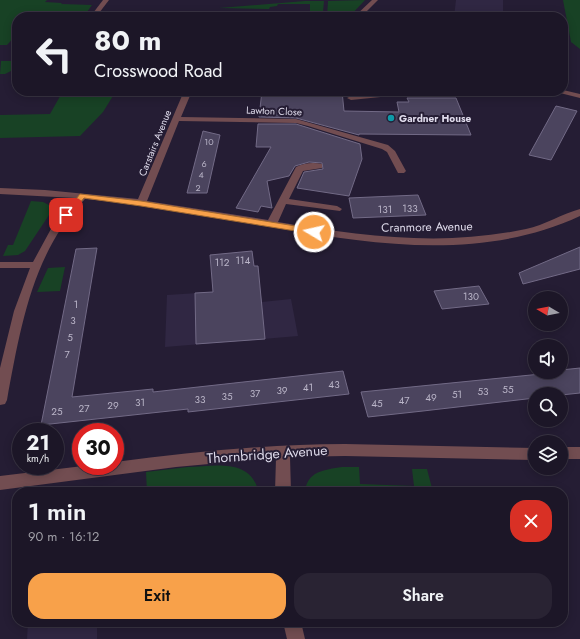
<!DOCTYPE html>
<meta charset="utf-8">
<style>
:root{--surface:#1c1627;--page:#292333;--text:#f1f3f6;--muted:#a09fa7;--line:#3a3544;--accent:#f8a14a}
body{margin:0;font-family:Jost,sans-serif;background:var(--page);color:var(--text);height:100vh;display:flex;flex-direction:column;font-size:15px;white-space:nowrap}
*{box-sizing:border-box;margin:0}
p{font-size:13px;color:var(--muted)}
.icon{flex:none;width:22px;height:22px;fill:none;stroke:currentColor;stroke-width:2;stroke-linecap:round;stroke-linejoin:round}
.map{position:relative;flex:1;overflow:hidden}
.drawer{position:absolute;left:12px;top:487px;width:556px;height:140px;display:flex;flex-direction:column;background:var(--surface);border-radius:16px;box-shadow:0 2px 10px #0003,0 0 0 1px var(--line)}
.drawer>*{flex:none}
.banner{position:absolute;left:12px;top:12px;width:556px;height:84px;border-radius:16px;box-shadow:0 2px 10px #0003,0 0 0 1px var(--line);background:#1c1627;color:var(--text);overflow:hidden}
.needle{width:26px;rotate:280deg}
.fabs{position:absolute;left:528px;top:291px;display:grid;gap:8px}
.fabs a{display:grid;place-items:center;width:40px;height:40px;border-radius:50%;background:var(--surface);box-shadow:0 2px 10px #0003,0 0 0 1px var(--line);font-size:20px}
.speed{position:absolute;left:12px;top:423px;display:flex;gap:8px;font-size:20px;font-weight:700;text-align:center}
.speed>*{display:grid;place-content:center;width:52px;height:52px;border-radius:50%;background:var(--surface);box-shadow:0 2px 10px #0003,0 0 0 1px var(--line);line-height:1}
.speed small{font-size:10px;font-weight:400}
.speed .limit{border:6px solid #d22;background:#fff;color:#111}
.pin{position:absolute;display:grid;place-items:center;width:34px;height:34px;color:#fff;margin:-17px;border-radius:8px;box-shadow:0 2px 6px #0006}
.me{position:absolute;width:44px;margin:-22px;rotate:279deg;stroke-linejoin:round;filter:drop-shadow(0 0 3px #0008)}
.turn{display:flex;align-items:center;gap:14px;height:84px;padding:0 16px;font-size:18px}
.turn .icon{width:52px;height:52px;stroke-width:2.5}
.turn b{display:block;font-size:28px;line-height:34px}
.round{display:grid;place-items:center;flex:none;width:42px;height:42px;border-radius:16px;background:var(--page)}
.overview{display:flex;align-items:center;justify-content:space-between;height:68px;padding:0 16px}
h1{font-size:24px;font-weight:600;line-height:30px}
.primary-button{display:flex;gap:8px;margin-top:auto;padding:8px 16px}
.primary-button a{flex:1;height:46px;border-radius:16px;background:var(--accent);color:#111;font-size:16px;font-weight:600;line-height:46px;text-align:center}
.primary-button a+a{background:var(--page);color:var(--text)}
.map>svg:first-child{display:block}
.built{fill:#302743}
.green{fill:#184225}
.building{fill:#4b445e;stroke:#726a86}
.lines{fill:none;stroke-linecap:round;stroke-linejoin:round}
.minor{fill:#724d51;fill-rule:evenodd}
.route{fill:#f8a14a;stroke:#a16930}
.culture-dot{fill:#0f9aa8;stroke:#251d34;stroke-width:1.5}
.labels{text-anchor:middle;dominant-baseline:central;stroke-width:4;stroke-linejoin:round;paint-order:stroke}
.far-number-label{font-size:9px;fill:#bab5c8}
.far-street-label{font-size:10px;fill:#dfdbeb;stroke:#251d34}
.far-poi-label{font-size:10px;font-weight:bold;fill:#dfdbeb;stroke:#251d34;text-anchor:start}
.number-label{font-size:10px;fill:#bab5c8}
.street-label{font-size:12px;fill:#dfdbeb;stroke:#251d34}
.near-street-label{font-size:14px;fill:#dfdbeb;stroke:#251d34}
</style>
<div class="map">
<svg width="580" height="639" viewBox="0 0 580 639">
<rect width="100%" height="100%" fill="#251d34"/>
<g class="built">
<polygon points="456,0 503,0 503,17 454,17"/>
<polygon points="260,289 262,302 291,299 298,336 165,347 167,295"/>
<polygon points="28,622 97,622 97,639 27,639"/>
</g>
<g class="green">
<polygon points="0,0 47,0 45,2 62,3 61,4 92,5 84,16 17,17 17,34 7,45 0,45"/>
<polygon points="365,0 349,17 327,17 328,1"/>
<polygon points="563,0 580,0 580,49 571,42"/>
<polygon points="305,1 324,1 323,12 310,12 310,4 278,4 277,6 270,7 269,9 219,8"/>
<polygon points="205,11 202,17 102,14 104,12"/>
<polygon points="1,61 17,61 17,68 5,74 0,74"/>
<polygon points="63,91 116,91 103,112 80,136 0,138 0,115 50,114"/>
<polygon points="31,201 43,202 49,205 49,215 25,251 18,255 3,256 8,245 13,245"/>
<polygon points="65,267 60,291 37,292 48,268"/>
<path d="M188,467C213,466 250,458 258,490L255,487L210,492H147L146,472Z"/>
<path d="M342,467H359L360,484L414,486L412,469H427L433,492H305C307,471 324,470 342,467Z"/>
</g>
<g class="building">
<polygon points="262,91 342,91 344,111 399,112 397,102 409,102 407,98 456,98 471,135 359,134 359,135 296,118 259,117"/>
<polygon points="556,106 577,111 551,160 529,155"/>
<polygon points="258,124 296,124 360,144 362,159 349,196 297,188 304,172 323,169 322,163 309,162 295,166 289,176 267,181 272,208 261,206 258,212 236,208 271,147 256,147"/>
<polygon points="203,131 220,135 207,193 187,193"/>
<polygon points="418,195 426,215 353,218 349,198"/>
<polygon points="580,247 580,269 523,284 519,273"/>
<polygon points="97,248 72,397 153,389 153,392 343,371 349,394 188,412 188,409 41,425 76,249"/>
<polygon points="252,251 254,266 258,266 265,339 196,344 195,293 213,292 210,255"/>
<polygon points="479,286 489,304 442,309 434,291"/>
<polygon points="580,368 580,393 561,395 535,394 535,398 423,411 368,417 361,392 561,372 561,370"/>
</g>
<g class="lines">
<g class="minor">
<polygon points="103,0 109,0 96,17 90,17"/>
<polygon points="372,0 378,0 361,17 354,17"/>
<polygon points="563,90 580,94 580,98 552,91"/>
<path d="M184,91H192L181,117L296,119L388,145L395,151L406,171L404,173H398L387,152L382,149L308,126L296,123L179,121L147,201L268,220L296,167C304,163 313,162 322,164V168L303,171L289,199L337,206L342,209L340,211L286,204L278,222C361,236 442,247 526,229C545,225 561,214 580,209V216C485,260 379,246 279,228C216,217 150,204 85,199C77,208 69,217 62,227C28,278 18,341 7,400L5,404L0,405V368L14,311L30,268H0V262H33L52,227L75,198L0,194V188L45,190L138,199Z"/>
<polygon points="397,91 424,91 420,93 351,100 347,98 351,96"/>
<path d="M345,444L535,448V460L345,456L290,457L291,492H275L276,458L176,467L0,490V476L83,466H115V462C192,452 268,444 345,444Z"/>
<rect x="561" y="447" width="19" height="12"/>
<polygon points="283,622 301,622 305,639 287,639"/>
</g>
</g>
<polygon class="route" points="80,194 141,201 314,229 317,232 314,234 141,206 84,198 69,217 64,217 64,214"/>
<circle class="culture-dot" cx="391" cy="118" r="4"/>
<g class="labels">
<g class="far-number-label">
<text x="209" y="141">10</text>
<text x="204" y="163">6</text>
<text x="201" y="174">4</text>
<text x="198" y="187">2</text>
</g>
<g class="far-street-label">
<text transform="translate(274 111) rotate(2)">Lawton Close</text>
<text transform="translate(155 143) rotate(-68)">Carstairs Avenue</text>
</g>
<g class="far-poi-label">
<text x="399" y="118">Gardner House</text>
</g>
<g class="number-label">
<text x="410" y="208">133</text>
<text x="385" y="209">131</text>
<text x="243" y="260">114</text>
<text x="222" y="262">112</text>
<text x="471" y="296">130</text>
<text x="76" y="304">1</text>
<text x="73" y="320">3</text>
<text x="70" y="337">5</text>
<text x="67" y="354">7</text>
<text x="334" y="384">43</text>
<text x="308" y="387">41</text>
<text x="508" y="389">55</text>
<text x="282" y="390">39</text>
<text x="483" y="391">53</text>
<text x="255" y="393">37</text>
<text x="457" y="394">51</text>
<text x="227" y="396">35</text>
<text x="431" y="397">49</text>
<text x="200" y="399">33</text>
<text x="404" y="400">47</text>
<text x="140" y="402">31</text>
<text x="377" y="403">45</text>
<text x="113" y="405">29</text>
<text x="84" y="408">27</text>
<text x="57" y="411">25</text>
</g>
<g class="street-label">
<text transform="translate(427 227) rotate(-1)">Cranmore Avenue</text>
</g>
<g class="near-street-label">
<text transform="translate(267 454) rotate(-4)">Thornbridge Avenue</text>
</g>
</g>
</svg>
<div class="fabs">
<a><svg class="needle" viewBox="-14 -14 28 28"><path d="M0-13l5 13h-10z" fill="#e53935"/><path d="M0 13l5-13h-10z" fill="#a09fa7"/></svg></a>
<a><svg class="icon" aria-label="sound" viewBox="0 0 24 24"><path d="M4 9h4l5-4v14l-5-4H4zM17 9q2 3 0 6"/></svg></a>
<a><svg class="icon" aria-label="search" viewBox="0 0 24 24"><circle cx="10" cy="10" r="6"/><path d="M15 15l6 6"/></svg></a>
<a><svg class="icon" aria-label="layers" viewBox="0 0 24 24"><path d="M12 4l9 5-9 5-9-5zM3 14l9 5 9-5"/></svg></a>
</div>
<div class="speed"><div>21<small>km/h</small></div><div class="limit">30</div></div>
<div class="pin" style="left:66px;top:215px;background:#d93025"><svg class="icon" aria-label="arrive" viewBox="0 0 24 24"><path d="M6 21V4h12l-3 4 3 4H6"/></svg></div>
<svg class="me" style="left:314px;top:232px" viewBox="-20 -20 40 40"><circle r="17" fill="#f8a14a" stroke="#fff" stroke-width="3"/><path d="M0-11L8 9 0 5-8 9z" fill="#fff"/></svg>
<div class="banner">
<div class="turn"><svg class="icon" aria-label="left" viewBox="0 0 24 24"><path d="M17 20v-9H6M10 6l-5 5 5 5"/></svg><div><b>80 m</b>Crosswood Road</div></div>
</div>
<section class="drawer">
<div class="overview"><div><h1>1 min</h1><p>90 m · 16:12</p></div><a class="round" style="background:#d93025;color:#fff"><svg class="icon" aria-label="close" viewBox="0 0 24 24"><path d="M6 6l12 12M18 6L6 18"/></svg></a></div>
<div class="primary-button"><a>Exit</a><a>Share</a></div>
</section>
</div>
